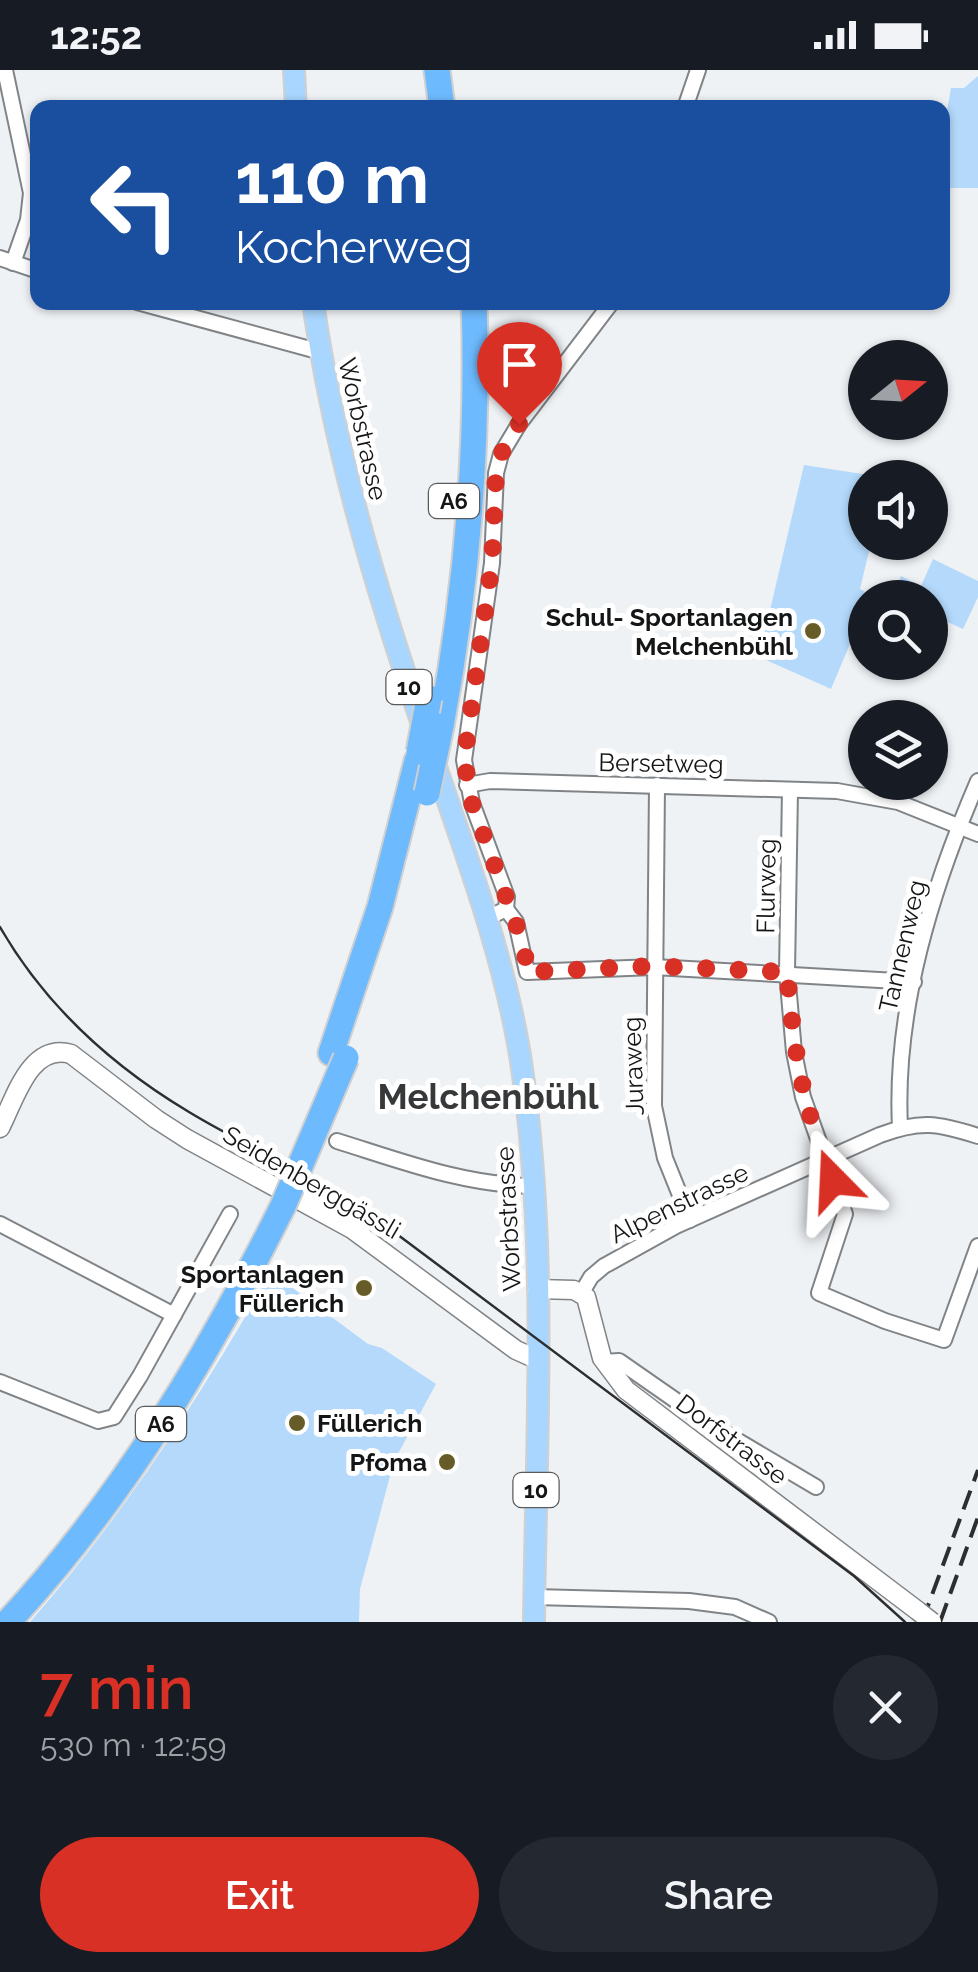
<!DOCTYPE html>
<meta charset="utf-8">
<style>
:root{--surface:#171b24;--page:#242831;--text:#f1f3f6;--muted:#9ea1a6;--accent:#d93025}
body{margin:0;font-family:Raleway,sans-serif;background:var(--page);color:var(--text);height:100vh;display:flex;flex-direction:column;font-size:38px;white-space:nowrap}
*{box-sizing:border-box;margin:0}
p{font-size:32px;color:var(--muted)}
.icon{flex:none;width:55px;height:55px;fill:none;stroke:currentColor;stroke-width:2;stroke-linecap:round;stroke-linejoin:round}
.map{position:relative;height:1552px;overflow:hidden}
.details{display:flex;flex-direction:column;background:var(--surface);flex:1}
.details>*{flex:none}
.banner{position:absolute;left:30px;top:30px;width:920px;height:210px;border-radius:20px;box-shadow:0 2px 8px #0004;background:#1a4fa0;color:#fff;overflow:hidden}
.needle{width:65px;rotate:72deg}
.controls{position:absolute;left:848px;top:270px;display:grid;gap:20px}
.controls a{display:grid;place-items:center;width:100px;height:100px;border-radius:50%;background:var(--surface);box-shadow:0 2px 8px #0004;font-size:50px}
.pin{position:absolute;display:grid;place-items:center;width:85px;height:85px;color:#fff;margin:-102px -42px;border-radius:50% 50% 50% 0;rotate:-45deg;box-shadow:0 0 10px #0007}
.pin .icon{rotate:45deg}
.me{position:absolute;width:110px;margin:-55px;rotate:339deg;stroke-linejoin:round;filter:drop-shadow(0 0 8px #0008)}
.turn{display:flex;align-items:center;gap:35px;height:210px;padding:0 40px;font-size:45px}
.turn .icon{width:130px;height:130px;stroke-width:2.5}
.turn b{display:block;font-size:70px;line-height:85px}
.round{display:grid;place-items:center;flex:none;width:105px;height:105px;border-radius:52px;background:var(--page)}
.headline{display:flex;align-items:center;justify-content:space-between;height:170px;padding:0 40px}
h1{font-size:60px;font-weight:600;line-height:75px;color:var(--accent)}
.primary-button{display:flex;gap:20px;margin-top:auto;padding:20px 40px}
.primary-button a{flex:1;height:115px;border-radius:60px;background:var(--accent);color:#fff;font-size:40px;font-weight:600;line-height:115px;text-align:center}
.primary-button a+a{background:var(--page);color:var(--text)}
.status{display:flex;justify-content:space-between;align-items:center;height:70px;padding:0 50px;background:var(--surface);direction:ltr}
.status svg{height:28px;fill:currentColor}
.map>svg:first-child{display:block}
.green{fill:#b4d9fb}
.lines{fill:none;stroke-linecap:round;stroke-linejoin:round}
.minor-casing{stroke:#818487;stroke-width:18}
.tertiary-casing{stroke:#818487;stroke-width:21}
.primary-casing{stroke:#d0d0d0;stroke-width:24}
.motorway-casing{stroke:#d0d0d0;stroke-width:29}
.minor{stroke:#fff;stroke-width:14}
.tertiary{stroke:#fff;stroke-width:18}
.primary{stroke:#a8d6fe;stroke-width:20}
.motorway{stroke:#6ebafe;stroke-width:25}
.tram{stroke:#2d2e2f;stroke-width:2.5}
.rail{stroke:#2d2e2f;stroke-width:4;stroke-dasharray:20 10;stroke-linecap:butt}
.tertiary-bridge-casing{stroke:#818487;stroke-width:21;stroke-linecap:butt}
.motorway-bridge-casing{stroke:#d0d0d0;stroke-width:29;stroke-linecap:butt}
.tertiary-bridge{stroke:#fff;stroke-width:18}
.motorway-bridge{stroke:#6ebafe;stroke-width:25}
.route{stroke:#d93025;stroke-width:18;stroke-dasharray:0 32.4}
.poi-dot{fill:#675c28;stroke:#fff;stroke-width:4}
.labels{text-anchor:middle;dominant-baseline:central;stroke-width:10;stroke-linejoin:round;paint-order:stroke}
.shield{fill:#fff;stroke:#5a5b5c;stroke-width:2.5}
.shield-label{font-size:22px;font-weight:bold;fill:#141516}
.street-label{font-size:25px;fill:#141516;stroke:#fff}
.poi-label{font-size:25px;font-weight:bold;fill:#141516;stroke:#fff;text-anchor:end}
.district-label{font-size:35px;font-weight:bold;fill:#36383a;stroke:#fff}
</style>
<div class="status"><b>12:52</b><svg viewBox="0 0 49 12"><path d="M0 12V9h3v3zM5 12V6h3v6zM10 12V3h3v9zM15 12V0h3v12zM26 1h20v11H26zM47 4h2v5h-2z"/></svg></div>
<div class="map">
<svg width="978" height="1552" viewBox="0 0 978 1552">
<rect width="100%" height="100%" fill="#eff2f5"/>
<g class="green">
<polygon points="978,6 978,118 943,118 943,64 951,18 964,18"/>
<polygon points="804,395 882,407 865,408 865,472 871,473 860,519 871,525 865,528 865,538 831,619 759,587"/>
<polygon points="933,489 978,511 978,527 963,559 930,544 930,528 891,527 901,506 921,516"/>
<path d="M271,1202L368,1274L382,1278L436,1314L394,1391L360,1519L359,1552H30C124,1445 201,1326 271,1202Z"/>
</g>
<g class="lines">
<g class="minor-casing">
<g id="minor">
<polyline points="5,0 31,123 28,150 13,193"/>
<polyline points="685,38 698,0"/>
<polyline points="0,188 38,201"/>
<polyline points="137,232 321,282"/>
<polyline points="467,715 490,711 837,721 898,732 978,764"/>
<polyline points="657,715 654,1036 665,1088 690,1150"/>
<polyline points="790,720 787,902 794,982 803,1027 845,1144 819,1223 885,1251 944,1270 978,1176"/>
<polyline points="506,839 516,852 527,902 654,897 914,912"/>
<polyline points="486,849 506,839 507,827 472,733 464,690 492,493 496,403 501,384 519,354 612,232"/>
<path d="M900,1057C894,939 932,818 978,711"/>
<path d="M337,1071C401,1091 464,1115 532,1116"/>
<polyline points="0,1154 174,1245"/>
<path d="M581,1224L591,1207L604,1196L678,1155L880,1065C920,1050 938,1053 978,1066"/>
<polyline points="604,1292 619,1291 711,1355 816,1417"/>
<polyline points="0,1312 98,1351 114,1347 140,1306 230,1144"/>
<polyline points="534,1527 689,1531 735,1537 769,1552"/>
</g>
</g>
<g class="tertiary-casing">
<g id="tertiary">
<path d="M0,1058C15,1029 30,972 71,984L156,1049L187,1069L352,1159L516,1280L536,1289"/>
<polyline points="537,1219 574,1220 586,1227 602,1288 626,1320 918,1541"/>
</g>
</g>
<g class="primary-casing">
<g id="primary">
<polyline points="294,0 296,38"/>
<path d="M313,232C334,379 376,520 424,660"/>
<path d="M433,688C466,785 503,883 520,985C549,1171 536,1364 534,1552"/>
</g>
</g>
<g class="motorway-casing">
<g id="motorway">
<polyline points="437,0 442,38"/>
<path d="M441,656C467,517 479,375 474,232"/>
<polyline points="331,983 380,837 417,691"/>
<path d="M8,1552C122,1429 208,1286 283,1136"/>
</g>
</g>
<use href="#minor" class="minor"/>
<use href="#tertiary" class="tertiary"/>
<use href="#primary" class="primary"/>
<use href="#motorway" class="motorway"/>
<path class="tram" d="M0,857C45,935 112,996 189,1042C250,1079 315,1105 374,1147L854,1506L905,1552"/>
<g class="rail">
<polyline points="922,1552 978,1400"/>
<polyline points="940,1552 978,1447"/>
</g>
<g class="tertiary-bridge-casing">
<polyline id="tertiary-bridge" points="918,1541 932,1552"/>
</g>
<g class="motorway-bridge-casing">
<g id="motorway-bridge">
<polyline points="419,682 429,628"/>
<polyline points="427,723 441,656"/>
<polyline points="283,1136 346,988"/>
</g>
</g>
<use href="#tertiary-bridge" class="tertiary-bridge"/>
<use href="#motorway-bridge" class="motorway-bridge"/>
</g>
<g class="lines">
<path class="route" d="M519,354L501,384L496,403L492,493L464,690L472,733L506,827C507,840 513,846 518,859C523,873 526,887 527,902L654,896L787,902C794,980 802,1037 833,1110"/>
</g>
<g class="poi-dot">
<circle cx="813" cy="561" r="10"/>
<circle cx="364" cy="1218" r="10"/>
<circle cx="297" cy="1353" r="10"/>
<circle cx="447" cy="1392" r="10"/>
</g>
<g class="labels">
<g class="shield">
<rect x="429" y="414" width="50" height="34" rx="8"/>
<rect x="386.5" y="600" width="45" height="34" rx="8"/>
<rect x="136" y="1337" width="50" height="34" rx="8"/>
<rect x="513.5" y="1403" width="45" height="34" rx="8"/>
</g>
<g class="shield-label">
<text x="454" y="431">A6</text>
<text x="409" y="617">10</text>
<text x="161" y="1354">A6</text>
<text x="536" y="1420">10</text>
</g>
<g class="street-label">
<text transform="translate(363 359) rotate(77)">Worbstrasse</text>
<text transform="translate(661 693) rotate(1)">Bersetweg</text>
<text transform="translate(766 816) rotate(-89)">Flurweg</text>
<text transform="translate(902 876) rotate(-77)">Tannenweg</text>
<text transform="translate(633 996) rotate(-92)">Juraweg</text>
<text transform="translate(312 1112) rotate(30)">Seidenberggässli</text>
<text transform="translate(679 1133) rotate(-26)">Alpenstrasse</text>
<text transform="translate(508 1149) rotate(-93)">Worbstrasse</text>
<text transform="translate(732 1369) rotate(37)">Dorfstrasse</text>
</g>
<g class="poi-label">
<text x="793" y="547">Schul- Sportanlagen<tspan x="793" dy="29">Melchenbühl</tspan></text>
<text x="344" y="1204">Sportanlagen<tspan x="344" dy="29">Füllerich</tspan></text>
<text x="317" y="1353" text-anchor="start">Füllerich</text>
<text x="427" y="1392">Pfoma</text>
</g>
<g class="district-label">
<text x="488" y="1026">Melchenbühl</text>
</g>
</g>
</svg>
<div class="controls">
<a><svg class="needle" viewBox="-14 -14 28 28"><path d="M0-13l5 13h-10z" fill="#e53935"/><path d="M0 13l5-13h-10z" fill="#9ea1a6"/></svg></a>
<a><svg class="icon" aria-label="sound" viewBox="0 0 24 24"><path d="M4 9h4l5-4v14l-5-4H4zM17 9q2 3 0 6"/></svg></a>
<a><svg class="icon" aria-label="search" viewBox="0 0 24 24"><circle cx="10" cy="10" r="6"/><path d="M15 15l6 6"/></svg></a>
<a><svg class="icon" aria-label="layers" viewBox="0 0 24 24"><path d="M12 4l9 5-9 5-9-5zM3 14l9 5 9-5"/></svg></a>
</div>
<div class="pin" style="left:519px;top:354px;background:#d93025"><svg class="icon" aria-label="arrive" viewBox="0 0 24 24"><path d="M6 21V4h12l-3 4 3 4H6"/></svg></div>
<svg class="me" style="left:833px;top:1110px" viewBox="-20 -20 40 40"><path d="M0-17L14 15 0 8-14 15z" fill="#d93025" stroke="#fff" stroke-width="4"/></svg>
<div class="banner">
<div class="turn"><svg class="icon" aria-label="left" viewBox="0 0 24 24"><path d="M17 20v-9H6M10 6l-5 5 5 5"/></svg><div><b>110 m</b>Kocherweg</div></div>
</div>
</div>
<section class="details">
<div class="headline"><div><h1>7 min</h1><p>530 m · 12:59</p></div><a class="round"><svg class="icon" aria-label="close" viewBox="0 0 24 24"><path d="M6 6l12 12M18 6L6 18"/></svg></a></div>
<div class="primary-button"><a>Exit</a><a>Share</a></div>
</section>
